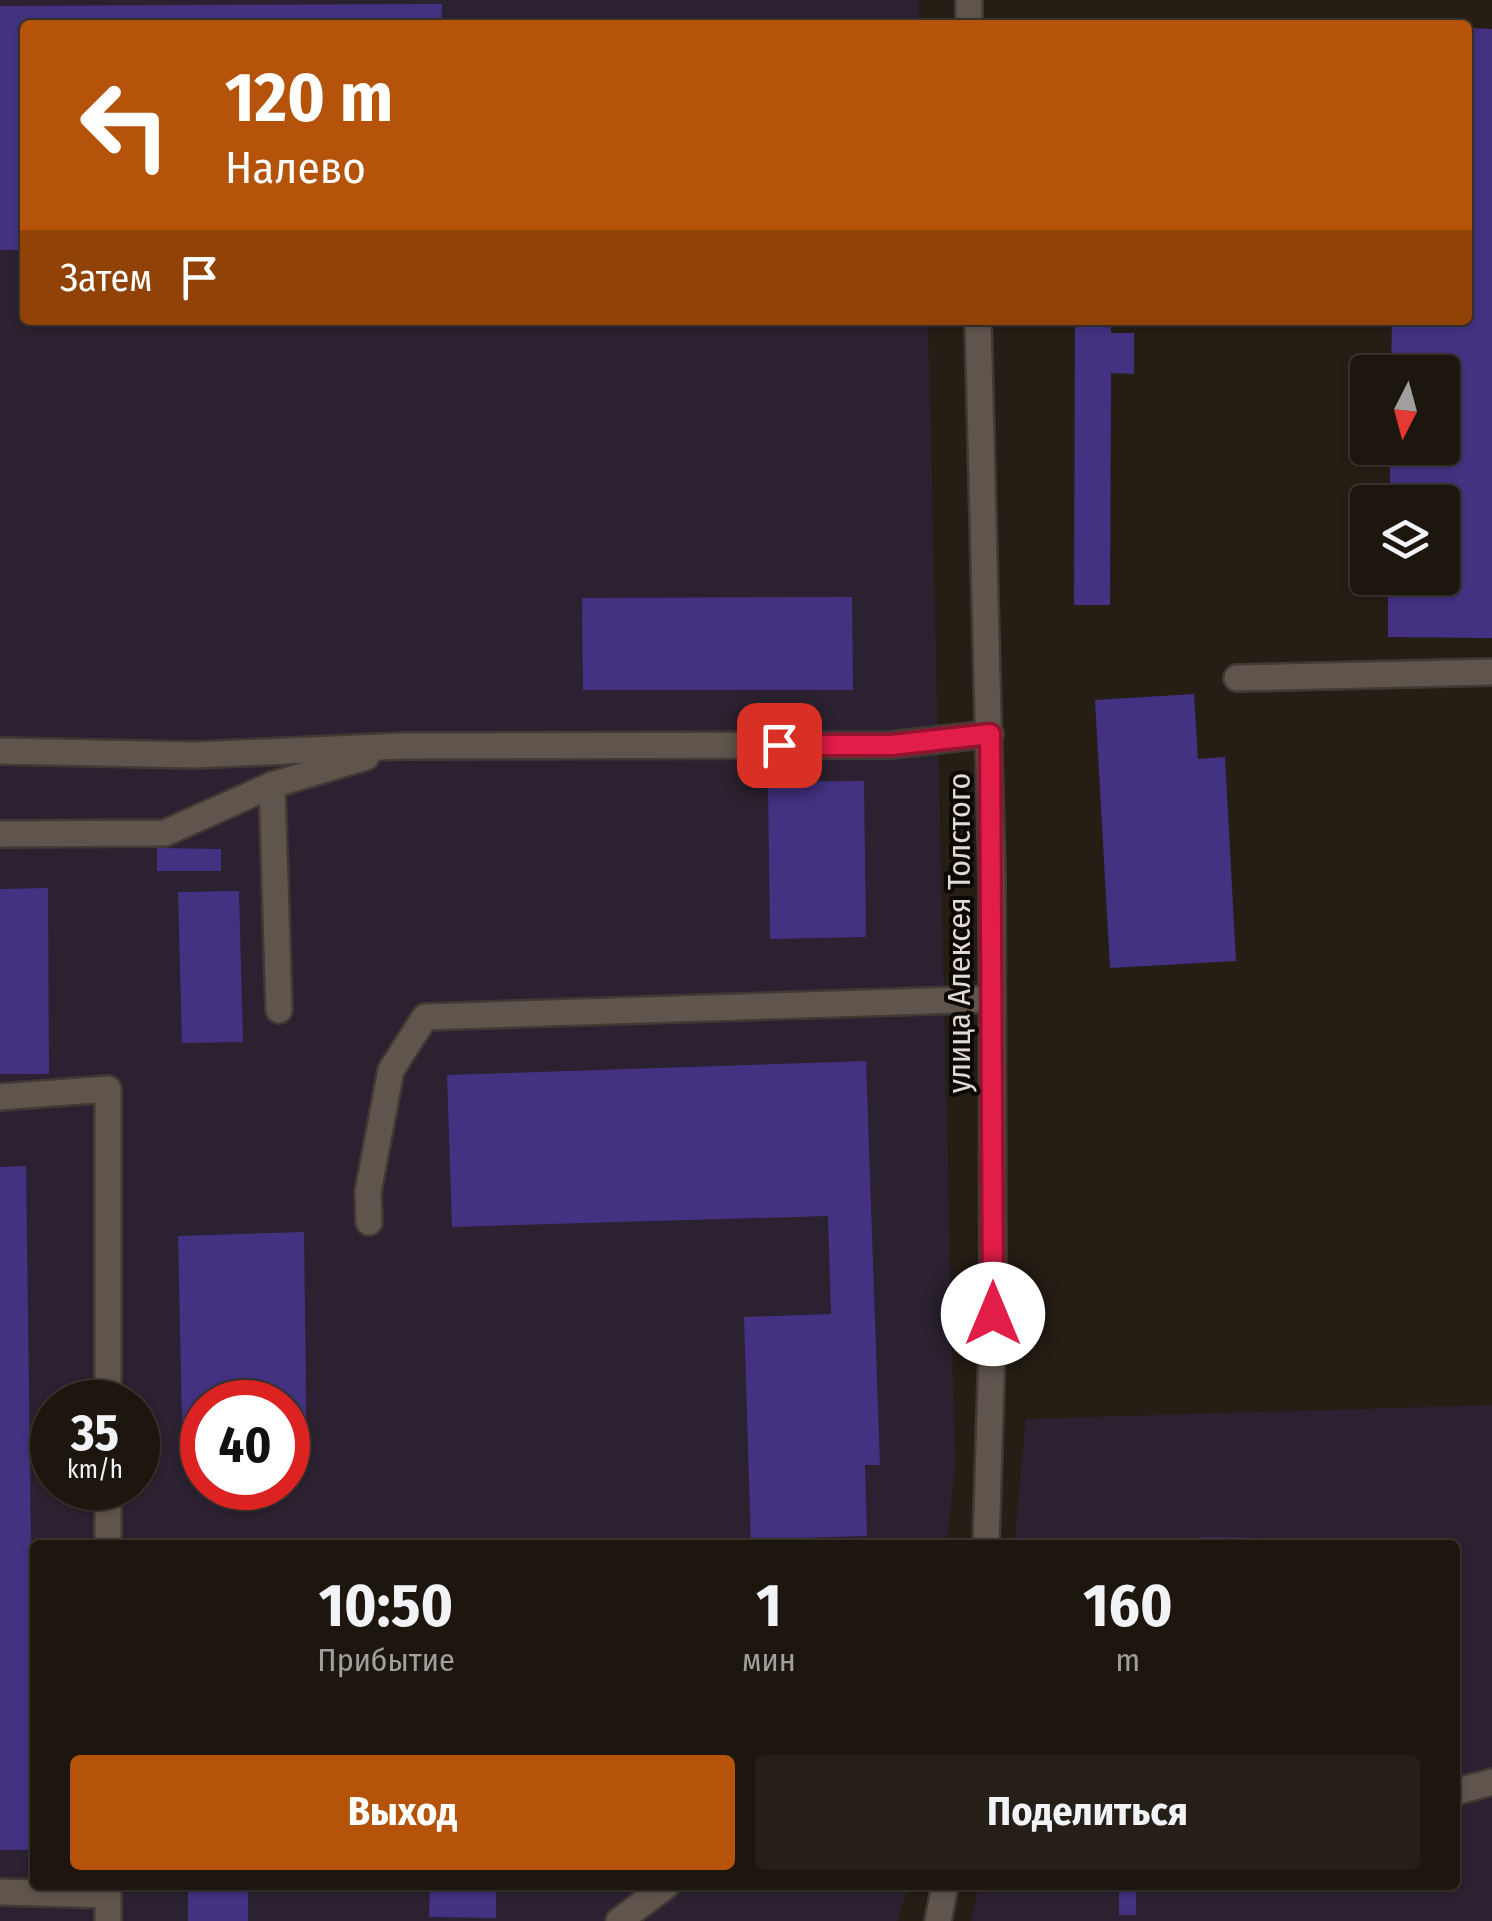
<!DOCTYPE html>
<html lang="ru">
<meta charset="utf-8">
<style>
:root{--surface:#1c160f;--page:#251f18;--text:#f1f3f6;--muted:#a09f9e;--line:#3a352f;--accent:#b45309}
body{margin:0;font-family:"Fira Sans Condensed",sans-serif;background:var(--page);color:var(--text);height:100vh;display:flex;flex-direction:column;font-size:38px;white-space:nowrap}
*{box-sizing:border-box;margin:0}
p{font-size:32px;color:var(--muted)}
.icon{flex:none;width:55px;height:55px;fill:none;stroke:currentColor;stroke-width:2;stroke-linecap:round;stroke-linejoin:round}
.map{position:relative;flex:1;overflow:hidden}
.side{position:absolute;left:30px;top:1540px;width:1430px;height:350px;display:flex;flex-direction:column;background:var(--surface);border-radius:10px;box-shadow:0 2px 8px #0004,0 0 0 2px var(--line)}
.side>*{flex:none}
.hud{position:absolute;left:20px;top:20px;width:1452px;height:305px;border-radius:10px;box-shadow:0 2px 8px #0004,0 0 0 2px var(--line);background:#b45309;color:#fff;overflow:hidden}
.needle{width:65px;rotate:186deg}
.tools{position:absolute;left:1350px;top:355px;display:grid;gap:20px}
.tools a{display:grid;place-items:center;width:110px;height:110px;border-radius:10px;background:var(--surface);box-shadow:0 2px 8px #0004,0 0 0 2px var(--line);font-size:50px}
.speed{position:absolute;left:30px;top:1380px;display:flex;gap:20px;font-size:50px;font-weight:700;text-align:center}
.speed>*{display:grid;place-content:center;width:130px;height:130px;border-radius:50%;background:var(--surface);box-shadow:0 2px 8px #0004,0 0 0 2px var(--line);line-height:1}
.speed small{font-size:25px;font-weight:400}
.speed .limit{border:15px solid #d22;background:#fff;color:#111}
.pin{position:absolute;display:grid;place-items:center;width:85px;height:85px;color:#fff;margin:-42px;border-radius:20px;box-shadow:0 5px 15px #0006}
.me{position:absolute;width:110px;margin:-55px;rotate:0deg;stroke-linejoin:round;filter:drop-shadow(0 0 8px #0008)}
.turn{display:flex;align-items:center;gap:35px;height:210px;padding:0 40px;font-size:45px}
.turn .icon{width:130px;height:130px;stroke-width:2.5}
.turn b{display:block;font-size:70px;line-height:85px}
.then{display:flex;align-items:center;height:95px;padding:0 40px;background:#0003;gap:20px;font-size:38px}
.eta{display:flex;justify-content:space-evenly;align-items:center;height:170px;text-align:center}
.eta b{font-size:60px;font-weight:700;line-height:70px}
.cta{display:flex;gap:20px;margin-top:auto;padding:20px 40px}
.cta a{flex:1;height:115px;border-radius:10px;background:var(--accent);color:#fff;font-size:40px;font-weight:700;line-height:115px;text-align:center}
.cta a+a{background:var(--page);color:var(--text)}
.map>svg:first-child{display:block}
.industrial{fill:#2b2130;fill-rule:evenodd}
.building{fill:#423281}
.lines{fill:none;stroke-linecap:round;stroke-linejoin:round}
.minor-casing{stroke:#403934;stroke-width:30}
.minor{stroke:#60554c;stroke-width:25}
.route-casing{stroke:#92132f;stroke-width:25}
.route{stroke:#e11d48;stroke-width:18}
.labels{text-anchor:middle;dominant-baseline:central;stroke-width:8;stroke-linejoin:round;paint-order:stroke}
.street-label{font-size:32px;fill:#e0d9d4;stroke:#0c0805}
</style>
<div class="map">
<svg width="1492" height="1921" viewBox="0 0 1492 1921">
<rect width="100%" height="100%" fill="#261d14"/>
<g class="industrial">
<path d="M0,0H919V25H25V320H928L955,1465L947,1545H35V1885H909L897,1921H0ZM52,1402H138V1488H52ZM202,1402H288V1488H202Z"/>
<polygon points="1492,1405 1492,1921 971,1921 979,1885 1455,1885 1455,1545 1014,1545 1026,1419"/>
</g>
<g class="building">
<polygon points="442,4 442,25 25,25 24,250 0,250 0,6"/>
<polygon points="1468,28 1492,29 1492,638 1388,637 1388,578 1442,578 1442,502 1390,502 1390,448 1442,448 1442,372 1391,372 1392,320 1468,320"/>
<polygon points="1075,320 1111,320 1111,333 1134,333 1134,374 1111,373 1110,605 1074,605"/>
<polygon points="852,597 853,690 583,690 582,598"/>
<polygon points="1194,694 1198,759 1225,757 1236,961 1110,968 1095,700"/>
<polygon points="864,781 866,937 770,939 768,782"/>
<polygon points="157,848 221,849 221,871 157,871"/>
<polygon points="48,888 49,1074 0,1074 0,889"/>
<polygon points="239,891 243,1042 182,1043 178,892"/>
<polygon points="866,1061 880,1465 865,1465 867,1536 801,1538 801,1545 751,1545 744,1317 831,1314 828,1216 452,1227 447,1075"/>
<polygon points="26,1166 35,1850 0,1850 0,1167"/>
<polygon points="304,1232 307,1471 288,1471 288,1402 202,1402 202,1469 183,1469 178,1236"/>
<polygon points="1201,1537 1350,1539 1350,1545 1201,1545"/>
<rect x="188" y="1885" width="60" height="36"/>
<polygon points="430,1885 496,1885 496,1918 429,1917"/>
<rect x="1119" y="1885" width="17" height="30"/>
</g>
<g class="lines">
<g class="minor-casing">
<g id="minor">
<polyline points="969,0 969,25"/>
<polyline points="978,320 992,876 993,1314 986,1545"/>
<polyline points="1237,678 1492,672"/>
<polyline points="0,751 194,755 403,746 891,745 990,734"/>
<polyline points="272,785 279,1010"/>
<polyline points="0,834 165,833 272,785 366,757"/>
<polyline points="0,1097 108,1089 108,1402"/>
<polyline points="369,1222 368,1192 391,1070 425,1017 992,999"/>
<polyline points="108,1488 108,1545"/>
<polyline points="1455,1792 1492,1782"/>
<polyline points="0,1892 108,1895 108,1921"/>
<polyline points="619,1921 667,1885"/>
<polyline points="938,1921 945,1885"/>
</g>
</g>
<use href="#minor" class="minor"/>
</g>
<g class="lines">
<g class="route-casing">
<polyline id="route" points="779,745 892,745 990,734 993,1314"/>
</g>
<use href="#route" class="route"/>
</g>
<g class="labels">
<g class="street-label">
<text transform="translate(959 933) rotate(-90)">улица Алексея Толстого</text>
</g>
</g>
</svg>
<div class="tools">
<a><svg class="needle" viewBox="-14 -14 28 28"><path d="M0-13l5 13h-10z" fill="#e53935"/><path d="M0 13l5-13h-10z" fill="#a09f9e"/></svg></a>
<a><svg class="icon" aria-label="layers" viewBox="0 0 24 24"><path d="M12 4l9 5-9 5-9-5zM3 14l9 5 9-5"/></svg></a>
</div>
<div class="speed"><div>35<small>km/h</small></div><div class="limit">40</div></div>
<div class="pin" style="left:779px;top:745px;background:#d93025"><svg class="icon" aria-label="arrive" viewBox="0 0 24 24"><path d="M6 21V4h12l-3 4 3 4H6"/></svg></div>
<svg class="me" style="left:993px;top:1314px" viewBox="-20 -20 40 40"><circle r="19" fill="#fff"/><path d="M0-13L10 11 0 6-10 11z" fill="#e11d48"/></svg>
<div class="hud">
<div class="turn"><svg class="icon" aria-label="left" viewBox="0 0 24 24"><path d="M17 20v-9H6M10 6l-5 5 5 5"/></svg><div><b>120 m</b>Налево</div></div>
<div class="then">Затем<svg class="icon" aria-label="arrive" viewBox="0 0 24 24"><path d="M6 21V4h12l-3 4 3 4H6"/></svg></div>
</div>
<section class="side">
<div class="eta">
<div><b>10:50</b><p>Прибытие</p></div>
<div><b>1</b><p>мин</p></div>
<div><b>160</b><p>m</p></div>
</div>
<div class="cta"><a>Выход</a><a>Поделиться</a></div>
</section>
</div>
